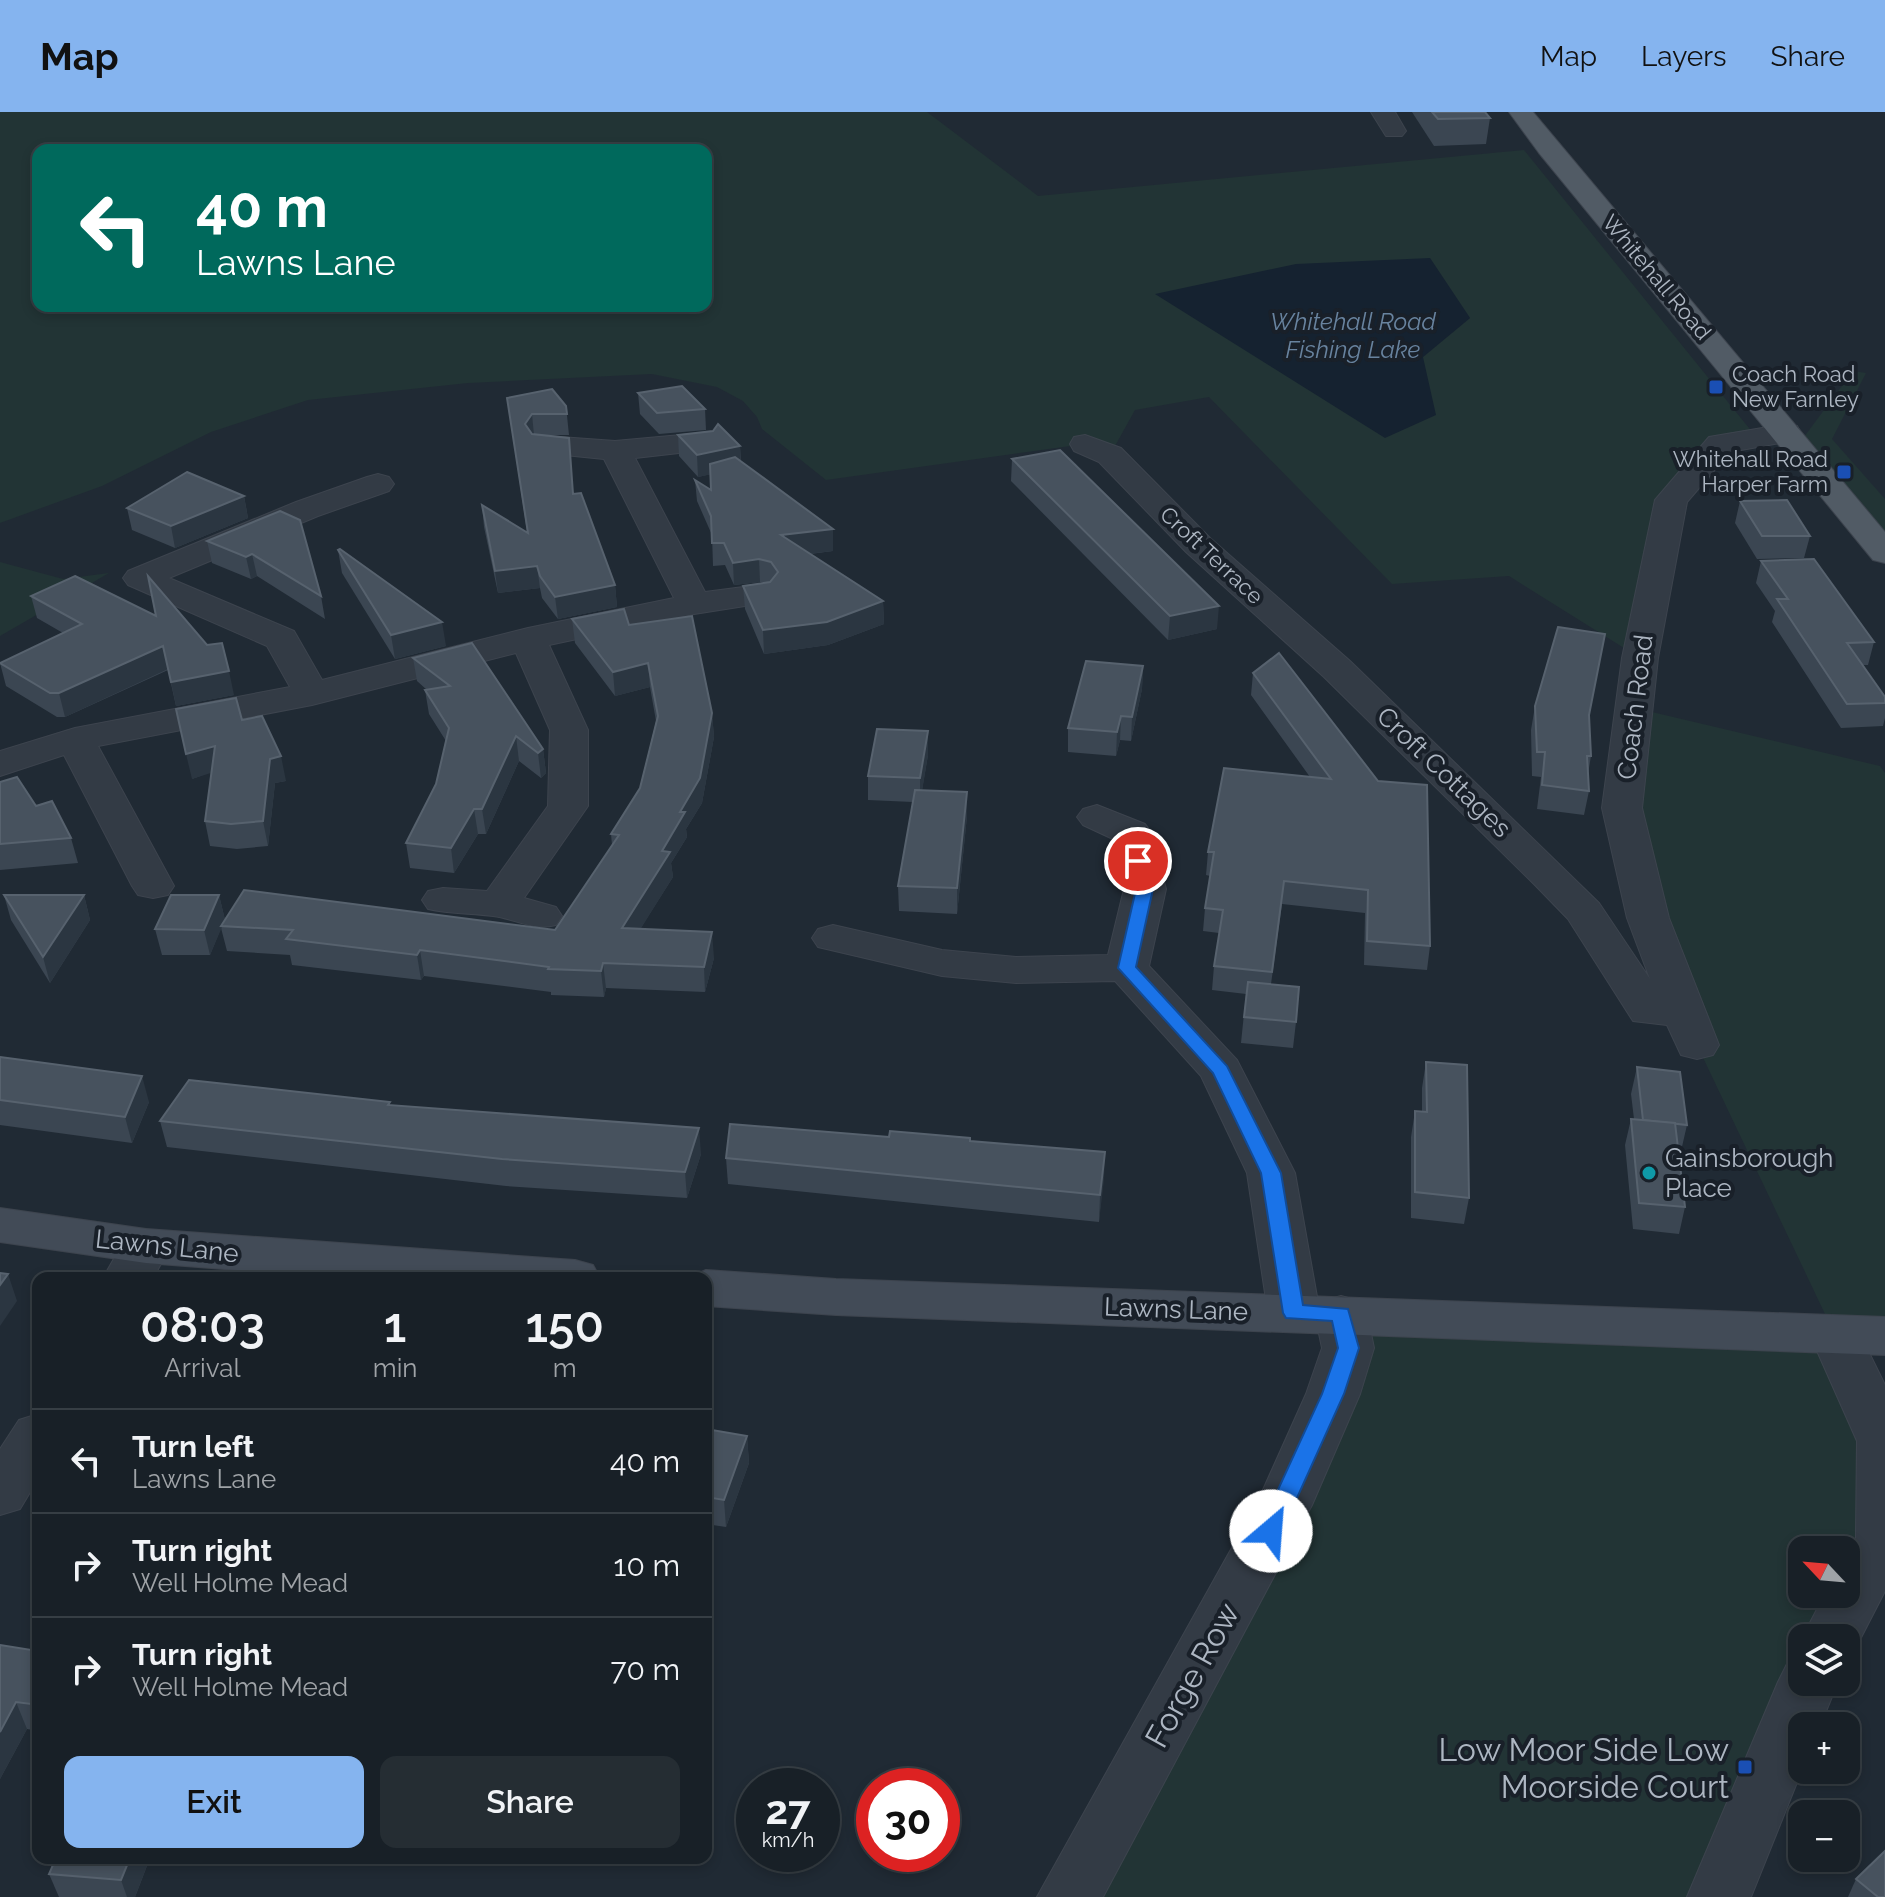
<!DOCTYPE html>
<meta charset="utf-8">
<style>
:root{--surface:#182027;--page:#252d33;--text:#f1f3f6;--muted:#9fa3a7;--line:#363e44;--accent:#85b4ef}
body{margin:0;font-family:Raleway,sans-serif;background:var(--page);color:var(--text);height:100vh;display:flex;flex-direction:column;font-size:30px;white-space:nowrap}
*{box-sizing:border-box;margin:0}
p{font-size:26px;color:var(--muted)}
.icon{flex:none;width:44px;height:44px;fill:none;stroke:currentColor;stroke-width:2;stroke-linecap:round;stroke-linejoin:round}
.map{position:relative;flex:1;overflow:hidden}
.panel{position:absolute;left:32px;top:1160px;width:680px;height:592px;display:flex;flex-direction:column;background:var(--surface);border-radius:16px;box-shadow:0 4px 12px #0003,0 0 0 2px var(--line)}
.panel>*{flex:none}
.guide{position:absolute;left:32px;top:32px;width:680px;height:168px;border-radius:16px;box-shadow:0 4px 12px #0003,0 0 0 2px var(--line);background:#00695c;color:#fff;overflow:hidden}
.needle{width:52px;rotate:296deg}
.controls{position:absolute;left:1788px;top:1424px;display:grid;gap:16px}
.controls a{display:grid;place-items:center;width:72px;height:72px;border-radius:16px;background:var(--surface);box-shadow:0 4px 12px #0003,0 0 0 2px var(--line);font-size:40px}
.speed{position:absolute;left:736px;top:1656px;display:flex;gap:16px;font-size:40px;font-weight:700;text-align:center}
.speed>*{display:grid;place-content:center;width:104px;height:104px;border-radius:50%;background:var(--surface);box-shadow:0 4px 12px #0003,0 0 0 2px var(--line);line-height:1}
.speed small{font-size:20px;font-weight:400}
.speed .limit{border:12px solid #d22;background:#fff;color:#111}
.pin{position:absolute;display:grid;place-items:center;width:68px;height:68px;color:#fff;margin:-34px;border:4px solid #fff;border-radius:50%;box-shadow:0 2px 8px #0007}
.me{position:absolute;width:88px;margin:-44px;rotate:27deg;stroke-linejoin:round;filter:drop-shadow(0 0 6px #0008)}
.turn{display:flex;align-items:center;gap:28px;height:168px;padding:0 32px;font-size:36px}
.turn .icon{width:104px;height:104px;stroke-width:2.5}
.turn b{display:block;font-size:56px;line-height:68px}
.eta{display:flex;justify-content:space-evenly;align-items:center;height:136px;text-align:center}
.eta b{font-size:48px;font-weight:600;line-height:56px}
.action{display:flex;gap:16px;margin-top:auto;padding:16px 32px}
.action a{flex:1;height:92px;border-radius:16px;background:var(--accent);color:#111;font-size:32px;font-weight:600;line-height:92px;text-align:center}
.action a+a{background:var(--page);color:var(--text)}
ul{padding:0;list-style:none}
li{display:flex;align-items:center;gap:24px;height:104px;padding:0 32px;border-top:2px solid var(--line)}
li div{flex:1}
li b{display:block;font-size:30px}
li em{font-style:normal}
header{display:flex;align-items:center;gap:48px;box-sizing:border-box;height:112px;padding:0 40px;background:var(--accent);color:#111}
header strong{font-size:38px}
nav{display:flex;gap:44px;margin-inline-start:auto;font-size:28px}
.map>svg:first-child{display:block}
.green{fill:#223435;fill-rule:evenodd}
.water{fill:#152230}
.lines{fill:none;stroke-linecap:round;stroke-linejoin:round}
.street-casing{stroke:#3d444e;stroke-width:2}
.secondary-casing{stroke:#3d444e;stroke-width:2}
.primary-casing{stroke:#3d444e;stroke-width:2}
.street{fill:#333b45;fill-rule:evenodd}
.secondary{fill:#424b57;fill-rule:evenodd}
.primary{fill:#515b65;fill-rule:evenodd}
.wall{fill:#3b4652}
.shaded-wall{fill:#2b3641}
.building{fill:#47525e;stroke:#57626e;stroke-width:2}
.route{fill:#1a73e8;stroke:#114b97;stroke-width:2}
.transit-dot{fill:#1a4fb4;stroke:#192029;stroke-width:3}
.culture-dot{fill:#0f9aa8;stroke:#192029;stroke-width:3}
.labels{text-anchor:middle;dominant-baseline:central;stroke-width:8;stroke-linejoin:round;paint-order:stroke}
.far-street-label{font-size:22px;fill:#adb6c2;stroke:#192029}
.far-poi-label{font-size:22px;fill:#adb6c2;stroke:#192029;text-anchor:start}
.far-water-label{font-size:24px;font-style:italic;fill:#68839f;stroke:#192029}
.street-label{font-size:26px;fill:#adb6c2;stroke:#192029}
.poi-label{font-size:26px;fill:#adb6c2;stroke:#192029;text-anchor:start}
.near-street-label{font-size:32px;fill:#adb6c2;stroke:#192029}
.near-poi-label{font-size:32px;fill:#adb6c2;stroke:#192029;text-anchor:end}
</style>
<header>
<strong>Map</strong>
<nav><a>Map</a><a>Layers</a><a>Share</a></nav>
</header>
<div class="map">
<svg width="1885" height="1785" viewBox="0 0 1885 1785">
<rect width="100%" height="100%" fill="#202a34"/>
<g class="green">
<path d="M0,0H927L1038,84L1524,38L1757,326L1720,332L1671,388L1640,546L1509,464L1392,472L1209,285L1135,298L1110,343L1085,332L826,368L762,317L757,305L743,289L717,275L652,262L468,271L308,288L211,320L102,374L0,411ZM38,38H706V194H38ZM1430,146L1470,206L1423,245Z"/>
<polygon points="1853,259 1866,261 1832,327 1885,387 1885,421 1804,325"/>
<polygon points="0,450 63,467 109,461 0,524"/>
<path d="M1635,596L1880,654L1885,661V1224L1837,1223L1884,1427L1831,1526H1802V1570L1719,1785H1069L1230,1497L1341,1202L1835,1223L1697,933L1648,806ZM1802,1438H1846V1482H1802Z"/>
</g>
<polygon class="water" points="1430,146 1470,206 1423,245 1436,303 1385,326 1155,182 1296,152"/>
<g class="lines">
<g class="street-casing">
<g id="street">
<polygon points="1371,0 1395,0 1406,19 1402,24 1386,24"/>
<polygon points="1786,312 1797,314 1801,321 1797,328 1730,340 1687,390 1658,546 1642,696 1669,806 1719,933 1713,943 1697,947 1681,943 1667,913 1633,909 1568,807 1535,773 1324,565 1186,440 1099,350 1074,339 1070,332 1074,325 1085,323 1121,336 1210,426 1350,549 1599,791 1650,867 1627,806 1602,696 1622,546 1655,388 1709,325"/>
<path d="M703,321L714,323L718,330L714,337L635,346L705,480L759,473L771,476L776,483L771,490L694,502L549,533L588,618V694L524,786L556,795L562,804L556,813C533,819 516,807 493,804C471,801 450,802 428,797L422,788L428,779L443,776L487,779L548,694L550,618L516,541L312,593L98,634L174,774L168,783L153,786L138,783L132,774L64,643L0,664V639L75,616L290,575L267,534L128,473L123,466L128,459L296,390L367,365L378,362L389,365L394,372L389,379L318,404L169,466L294,519L322,568L528,516L674,486L604,347L535,340L530,333L535,326L546,324L615,329Z"/>
<polygon points="1097,693 1145,712 1151,720 1166,777 1149,854 1237,948 1295,1061 1319,1196 1323,1189 1341,1184 1359,1189 1367,1202 1374,1236 1360,1282 1312,1393 1103,1785 1037,1785 1258,1389 1306,1282 1322,1236 1316,1207 1312,1214 1294,1219 1276,1214 1268,1201 1247,1061 1201,964 1115,869 1016,871 942,864 818,835 812,826 818,817 833,813 942,838 1016,845 1108,843 1124,777 1113,727 1083,713 1077,705 1083,697"/>
<polygon points="146,1117 164,1122 171,1134 153,1166 103,1166 128,1122"/>
<polygon points="1836,1204 1854,1210 1885,1273 1885,1479 1852,1543 1846,1545 1846,1526 1802,1526 1825,1482 1846,1482 1846,1444 1856,1426 1857,1329 1810,1223 1818,1210"/>
<polygon points="38,1302 38,1367 20,1397 0,1403 0,1337 19,1308"/>
<polygon points="1802,1547 1802,1570 1838,1570 1820,1614 1802,1614 1802,1658 1751,1785 1687,1785 1778,1570 1787,1552"/>
</g>
</g>
<g class="secondary-casing">
<g id="secondary">
<polygon points="0,1096 146,1117 575,1148 593,1153 600,1166 341,1166 146,1151 0,1130"/>
<polygon points="706,1158 836,1167 1885,1205 1885,1243 836,1203 706,1194 706,1166 687,1166"/>
</g>
</g>
<g class="primary-casing">
<polygon id="primary" points="1509,0 1533,0 1885,420 1885,451 1873,448 1539,41"/>
</g>
<use href="#street" class="street"/>
<use href="#secondary" class="secondary"/>
<use href="#primary" class="primary"/>
</g>
<g class="wall">
<polygon points="1412,0 1485,0 1490,6 1486,32 1434,34"/>
<polygon points="638,281 705,297 706,318 659,322 640,302"/>
<polygon points="507,286 566,294 569,323 540,323 574,382 615,473 617,495 558,507 542,486 540,476 498,481 484,415 482,393 527,420"/>
<polygon points="678,323 740,334 741,350 833,439 810,442 883,489 884,512 828,533 764,542 745,497 743,474 764,471 760,470 734,473 725,453 713,454 712,423 697,389 695,368 711,378 711,362 698,365 679,344"/>
<polygon points="1012,347 1217,517 1168,528 1011,369"/>
<polygon points="244,384 248,406 175,436 132,418 127,396"/>
<polygon points="1740,389 1810,424 1804,446 1757,447 1735,411"/>
<polygon points="280,399 321,484 325,507 257,464 251,467 212,451 207,429"/>
<polygon points="338,438 446,534 395,547 342,461"/>
<polygon points="1761,449 1874,530 1868,553 1863,553 1885,585 1885,606 1883,614 1841,616 1772,510 1775,499 1756,471"/>
<polygon points="31,484 234,583 176,594 168,558 65,605 57,605 6,574 0,551 63,521 37,506"/>
<polygon points="572,507 629,513 712,601 714,625 702,691 686,717 687,725 671,751 673,765 640,817 714,846 705,880 606,876 604,885 551,883 551,880 424,864 421,868 292,853 290,843 227,839 221,816 210,843 162,843 155,817 219,783 225,808 555,818 612,733 611,722 640,676 656,609 650,575 615,584 575,531"/>
<polygon points="1279,541 1430,834 1427,858 1364,853 1365,801 1282,792 1271,872 1296,910 1293,936 1241,931 1246,882 1212,878 1214,854 1219,821 1203,819 1205,796 1210,764 1206,763 1208,740 1310,665 1251,583 1253,561"/>
<polygon points="413,546 543,637 546,661 541,666 519,649 486,722 478,722 454,761 410,756 406,731 436,672 446,629 429,602 425,578 427,578 417,569"/>
<polygon points="1143,554 1142,577 1131,629 1120,628 1116,644 1068,640 1068,616"/>
<polygon points="1535,594 1589,604 1591,644 1588,662 1589,679 1584,703 1537,697 1541,665 1532,664 1531,618"/>
<polygon points="242,608 286,669 275,671 268,734 237,737 210,734 205,709 211,660 192,667"/>
<polygon points="928,643 922,678 967,704 957,802 899,799 898,774 913,690 868,688 868,664"/>
<polygon points="0,670 36,694 71,726 78,751 0,758"/>
<polygon points="4,783 84,783 90,808 50,871 11,808"/>
<polygon points="0,945 149,990 132,1031 0,1013"/>
<polygon points="1426,950 1469,1086 1464,1112 1411,1106 1411,1025 1415,999 1422,1000 1422,976"/>
<polygon points="1637,955 1687,1013 1681,1039 1678,1039 1685,1095 1679,1122 1633,1117 1625,1033 1631,1007 1634,1007 1631,982"/>
<polygon points="390,990 390,993 701,1042 687,1086 506,1074 167,1035 160,1009"/>
<polygon points="889,1025 970,1029 1105,1040 1099,1110 728,1072 726,1046"/>
<polygon points="706,1317 747,1324 749,1351 726,1415 706,1412"/>
<polygon points="0,1533 38,1539 38,1619 27,1617 0,1667"/>
<polygon points="150,1746 135,1785 59,1785 49,1762"/>
<polygon points="1856,1767 1885,1785 1848,1785"/>
</g>
<g class="shaded-wall">
<polygon points="532,302 534,323 527,333 525,312"/>
<polygon points="740,334 741,356 698,365 697,343"/>
<polygon points="244,384 248,406 175,436 171,414"/>
<polygon points="833,417 833,439 782,445 781,423"/>
<polygon points="252,442 257,464 251,467 246,445"/>
<polygon points="759,447 760,470 734,473 733,451"/>
<polygon points="537,454 540,476 498,481 495,459"/>
<polygon points="615,473 617,495 558,507 555,485"/>
<polygon points="883,489 884,512 828,533 764,542 763,518"/>
<polygon points="1219,494 1217,517 1168,528 1170,504"/>
<polygon points="442,510 446,534 395,547 391,523"/>
<polygon points="163,534 168,557 65,605 59,581"/>
<polygon points="648,551 650,575 615,584 613,560"/>
<polygon points="1143,554 1142,577 1131,629 1132,605"/>
<polygon points="229,559 234,583 176,594 171,570"/>
<polygon points="712,601 714,625 702,691 686,717 687,725 671,751 673,765 625,842 622,816 662,739 680,700"/>
<polygon points="1121,604 1120,628 1116,644 1117,620"/>
<polygon points="928,619 928,643 920,691 920,666"/>
<polygon points="516,624 519,649 486,722 482,697"/>
<polygon points="215,634 220,658 192,667 186,642"/>
<polygon points="543,637 546,661 541,666 538,641"/>
<polygon points="281,644 286,669 275,671 268,734 263,709 270,647"/>
<polygon points="967,680 967,704 957,802 957,776"/>
<polygon points="474,697 478,722 454,761 451,736"/>
<polygon points="84,783 90,808 50,871 43,845"/>
<polygon points="219,783 225,808 210,843 204,818"/>
<polygon points="712,820 714,846 705,880 704,855"/>
<polygon points="420,838 424,864 421,868 417,843"/>
<polygon points="603,851 606,876 604,885 601,859"/>
<polygon points="142,964 149,990 132,1031 125,1005"/>
<polygon points="699,1016 701,1042 687,1086 685,1060"/>
<polygon points="1105,1040 1104,1067 1099,1110 1100,1083"/>
<polygon points="8,1162 17,1189 0,1214 0,1173"/>
<polygon points="747,1324 749,1351 726,1415 724,1388"/>
<polygon points="38,1580 38,1610 31,1592"/>
<polygon points="16,1590 27,1617 0,1667 0,1620"/>
<polygon points="130,1746 150,1746 135,1785 127,1785 121,1768"/>
</g>
<g class="building">
<polygon points="1432,0 1485,0 1490,6 1438,7"/>
<polygon points="682,274 705,297 657,301 638,281"/>
<polygon points="552,277 566,294 567,302 532,302 525,312 532,322 569,326 573,382 581,381 615,473 555,485 540,464 537,454 495,459 482,393 528,421 507,286"/>
<polygon points="718,312 740,334 697,343 678,323 713,319"/>
<polygon points="1060,338 1219,494 1170,504 1012,347"/>
<polygon points="735,345 833,417 781,423 883,489 827,510 763,518 743,474 770,470 778,460 771,450 759,447 733,451 724,431 712,431 711,404 695,368 711,378 710,352"/>
<polygon points="187,360 244,384 171,414 127,396"/>
<polygon points="1787,388 1810,424 1762,424 1740,389"/>
<polygon points="280,399 300,408 321,484 252,442 246,445 207,429"/>
<polygon points="340,437 442,510 391,523 338,438"/>
<polygon points="1814,447 1874,530 1847,531 1885,585 1885,591 1847,592 1777,487 1788,487 1761,449"/>
<polygon points="75,464 156,504 148,464 207,533 222,531 229,559 171,570 163,534 59,581 50,581 0,551 82,512 31,484"/>
<polygon points="624,497 629,513 692,504 712,601 700,666 680,700 685,700 662,739 670,740 622,816 712,820 704,855 603,851 601,859 548,857 549,855 420,838 417,843 286,827 293,818 221,814 244,778 555,818 619,723 611,722 640,676 658,604 648,551 613,560 572,507"/>
<polygon points="1558,515 1605,522 1589,603 1591,644 1587,644 1589,679 1542,673 1545,640 1537,640 1535,594"/>
<polygon points="472,531 543,637 538,641 516,624 482,697 474,697 451,736 406,731 436,672 449,616 425,578 450,574 413,546"/>
<polygon points="1279,541 1378,669 1427,673 1430,834 1367,829 1368,778 1284,769 1272,860 1214,854 1223,798 1205,796 1214,740 1208,740 1224,656 1331,667 1253,561"/>
<polygon points="1086,549 1143,554 1132,605 1121,604 1117,620 1068,616"/>
<polygon points="236,586 242,608 262,604 281,644 270,647 263,709 231,712 205,709 215,634 186,642 176,597"/>
<polygon points="877,617 928,619 920,666 868,664"/>
<polygon points="17,665 36,694 52,689 71,726 0,732 0,670"/>
<polygon points="915,678 967,680 957,776 898,774"/>
<polygon points="4,783 84,783 43,845"/>
<polygon points="171,783 219,783 204,818 155,817"/>
<polygon points="1248,870 1299,875 1296,910 1244,905"/>
<polygon points="0,945 142,964 125,1005 0,988"/>
<polygon points="1426,950 1467,953 1469,1086 1415,1080 1415,999 1427,1000"/>
<polygon points="1637,955 1680,960 1687,1013 1643,1008"/>
<polygon points="189,968 390,990 388,993 699,1016 685,1060 502,1047 160,1009"/>
<polygon points="1631,1007 1675,1011 1685,1095 1639,1091"/>
<polygon points="730,1012 889,1025 890,1019 970,1026 970,1029 1105,1040 1100,1083 726,1046"/>
<polygon points="0,1161 8,1162 0,1173"/>
<polygon points="706,1317 747,1324 724,1388 706,1385"/>
<polygon points="0,1533 38,1539 38,1580 31,1592 16,1590 0,1620"/>
<polygon points="1885,1739 1885,1785 1878,1785 1856,1767"/>
<polygon points="56,1746 130,1746 121,1768 49,1762"/>
</g>
<polygon class="route" points="1138,744 1147,749 1153,777 1136,855 1227,954 1281,1061 1303,1193 1348,1197 1359,1236 1344,1282 1282,1419 1279,1426 1271,1429 1262,1426 1259,1419 1322,1282 1338,1236 1332,1209 1286,1206 1283,1201 1261,1061 1213,961 1118,856 1136,777 1130,749"/>
<g class="transit-dot">
<rect x="1708" y="267" width="16" height="16" rx="4"/>
<rect x="1836" y="352" width="16" height="16" rx="4"/>
<rect x="1737" y="1647" width="16" height="16" rx="4"/>
</g>
<circle class="culture-dot" cx="1649" cy="1061" r="8"/>
<g class="labels">
<g class="far-street-label">
<text transform="translate(1657 165) rotate(50)">Whitehall Road</text>
<text transform="translate(1212 443) rotate(43)">Croft Terrace</text>
</g>
<g class="far-poi-label">
<text x="1732" y="262">Coach Road<tspan x="1732" dy="25">New Farnley</tspan></text>
<text x="1828" y="347" text-anchor="end">Whitehall Road<tspan x="1828" dy="25">Harper Farm</tspan></text>
</g>
<g class="far-water-label">
<text x="1353" y="209">Whitehall Road<tspan x="1353" dy="28">Fishing Lake</tspan></text>
</g>
<g class="street-label">
<text transform="translate(1635 595) rotate(-83)">Coach Road</text>
<text transform="translate(1444 660) rotate(44)">Croft Cottages</text>
<text transform="translate(167 1134) rotate(6)">Lawns Lane</text>
<text transform="translate(1176 1197) rotate(2)">Lawns Lane</text>
</g>
<g class="poi-label">
<text x="1665" y="1046">Gainsborough<tspan x="1665" dy="30">Place</tspan></text>
</g>
<g class="near-street-label">
<text transform="translate(1192 1563) rotate(-61)">Forge Row</text>
</g>
<g class="near-poi-label">
<text x="1729" y="1637">Low Moor Side Low<tspan x="1729" dy="37">Moorside Court</tspan></text>
</g>
</g>
</svg>
<div class="controls">
<a><svg class="needle" viewBox="-14 -14 28 28"><path d="M0-13l5 13h-10z" fill="#e53935"/><path d="M0 13l5-13h-10z" fill="#9fa3a7"/></svg></a>
<a><svg class="icon" aria-label="layers" viewBox="0 0 24 24"><path d="M12 4l9 5-9 5-9-5zM3 14l9 5 9-5"/></svg></a>
<a>+</a>
<a>−</a>
</div>
<div class="speed"><div>27<small>km/h</small></div><div class="limit">30</div></div>
<div class="pin" style="left:1138px;top:749px;background:#d93025"><svg class="icon" aria-label="arrive" viewBox="0 0 24 24"><path d="M6 21V4h12l-3 4 3 4H6"/></svg></div>
<svg class="me" style="left:1271px;top:1419px" viewBox="-20 -20 40 40"><circle r="19" fill="#fff"/><path d="M0-13L10 11 0 6-10 11z" fill="#1a73e8"/></svg>
<div class="guide">
<div class="turn"><svg class="icon" aria-label="left" viewBox="0 0 24 24"><path d="M17 20v-9H6M10 6l-5 5 5 5"/></svg><div><b>40 m</b>Lawns Lane</div></div>
</div>
<section class="panel">
<div class="eta">
<div><b>08:03</b><p>Arrival</p></div>
<div><b>1</b><p>min</p></div>
<div><b>150</b><p>m</p></div>
</div>
<ul>
<li><svg class="icon" aria-label="left" viewBox="0 0 24 24"><path d="M17 20v-9H6M10 6l-5 5 5 5"/></svg><div><b>Turn left</b><p>Lawns Lane</p></div><em>40 m</em></li>
<li><svg class="icon" aria-label="right" viewBox="0 0 24 24"><path d="M7 20v-9h11M14 6l5 5-5 5"/></svg><div><b>Turn right</b><p>Well Holme Mead</p></div><em>10 m</em></li>
<li><svg class="icon" aria-label="right" viewBox="0 0 24 24"><path d="M7 20v-9h11M14 6l5 5-5 5"/></svg><div><b>Turn right</b><p>Well Holme Mead</p></div><em>70 m</em></li>
</ul>
<div class="action"><a>Exit</a><a>Share</a></div>
</section>
</div>
